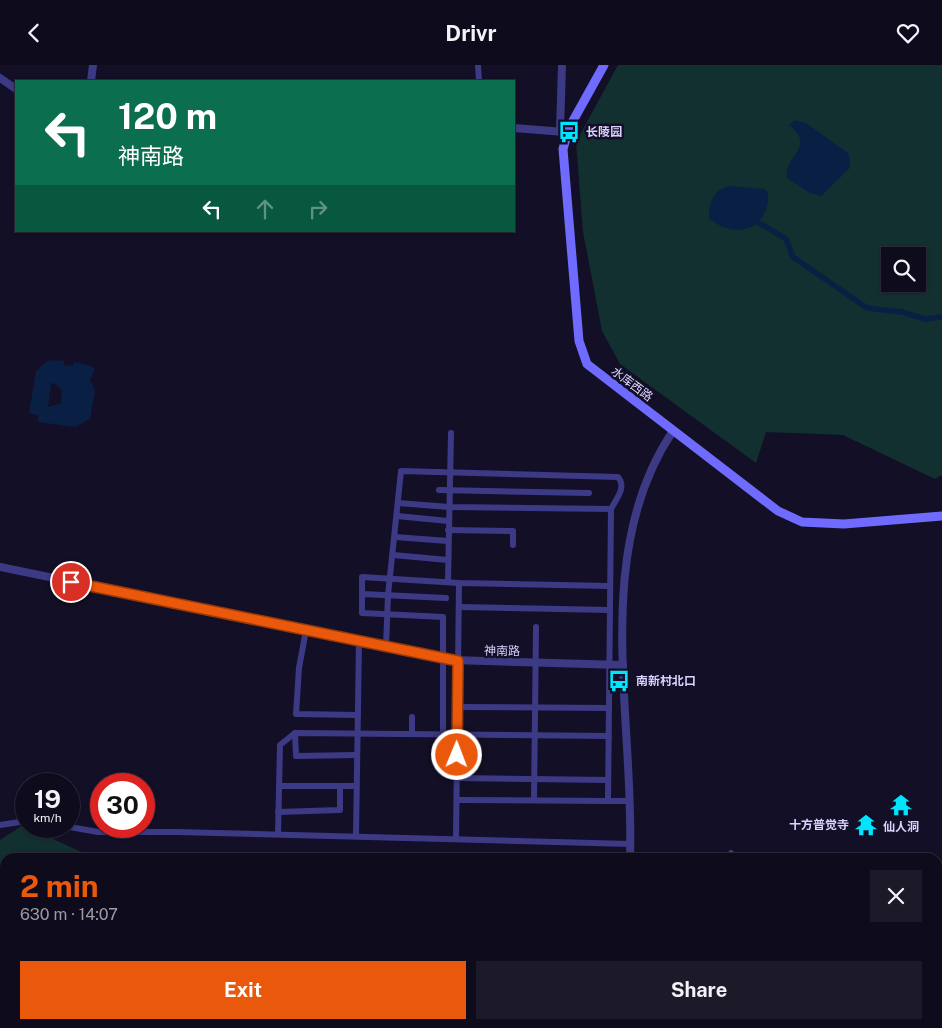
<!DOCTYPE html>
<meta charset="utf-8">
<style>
:root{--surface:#0e0b1c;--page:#1c1929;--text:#f1f3f6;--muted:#9b9ba3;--line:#2e2b3b;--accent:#ea580c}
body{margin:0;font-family:"Public Sans","Noto Sans SC",sans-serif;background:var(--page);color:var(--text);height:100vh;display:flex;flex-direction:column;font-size:19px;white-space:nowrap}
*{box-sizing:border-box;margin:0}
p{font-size:16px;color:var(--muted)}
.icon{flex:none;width:28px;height:28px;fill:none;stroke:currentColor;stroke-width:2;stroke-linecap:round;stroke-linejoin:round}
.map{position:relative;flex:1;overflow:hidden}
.sheet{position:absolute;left:0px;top:788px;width:942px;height:176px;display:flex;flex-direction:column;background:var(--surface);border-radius:15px 15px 0 0;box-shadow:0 1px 4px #0004,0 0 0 1px var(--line)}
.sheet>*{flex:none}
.hud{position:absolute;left:15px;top:15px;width:500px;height:152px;border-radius:0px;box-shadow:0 1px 4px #0004,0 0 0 1px var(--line);background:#0b6e4f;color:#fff;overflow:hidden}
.tools{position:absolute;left:881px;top:182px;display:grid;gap:10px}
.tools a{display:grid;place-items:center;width:45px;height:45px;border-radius:0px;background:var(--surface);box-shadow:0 1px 4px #0004,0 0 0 1px var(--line);font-size:25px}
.speed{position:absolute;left:15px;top:708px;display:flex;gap:10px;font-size:25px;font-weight:700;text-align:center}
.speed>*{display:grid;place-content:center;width:65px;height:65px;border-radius:50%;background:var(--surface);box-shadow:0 1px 4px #0004,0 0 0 1px var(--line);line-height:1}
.speed small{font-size:12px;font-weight:400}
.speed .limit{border:8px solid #d22;background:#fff;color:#111}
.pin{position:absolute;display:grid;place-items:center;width:42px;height:42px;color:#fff;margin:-21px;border:2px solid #fff;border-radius:50%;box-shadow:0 1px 5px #0007}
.me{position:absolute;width:55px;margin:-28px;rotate:1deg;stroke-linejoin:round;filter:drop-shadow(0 0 4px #0008)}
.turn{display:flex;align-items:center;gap:18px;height:105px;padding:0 20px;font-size:22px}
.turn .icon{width:65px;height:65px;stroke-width:2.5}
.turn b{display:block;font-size:35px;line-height:42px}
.lanes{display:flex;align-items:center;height:48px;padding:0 20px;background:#0003;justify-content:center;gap:25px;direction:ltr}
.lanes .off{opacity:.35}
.round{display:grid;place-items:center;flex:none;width:52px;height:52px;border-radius:0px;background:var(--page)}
.summary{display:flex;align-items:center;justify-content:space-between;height:85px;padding:0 20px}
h1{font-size:30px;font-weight:700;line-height:38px;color:var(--accent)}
.cta{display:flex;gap:10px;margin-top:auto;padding:10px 20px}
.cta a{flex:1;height:58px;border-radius:0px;background:var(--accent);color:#fff;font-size:20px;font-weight:700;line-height:58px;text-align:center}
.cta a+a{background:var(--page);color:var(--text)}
header{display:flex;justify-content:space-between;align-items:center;height:65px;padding:0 20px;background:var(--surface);font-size:22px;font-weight:700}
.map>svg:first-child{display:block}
.green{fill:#12302f;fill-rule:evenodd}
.water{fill:#0a1f44;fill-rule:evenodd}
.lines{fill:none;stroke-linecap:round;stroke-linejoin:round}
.canal{stroke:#0a1f44;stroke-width:5.5}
.minor{stroke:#3d3a85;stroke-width:6}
.tertiary{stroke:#3d3a85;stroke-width:8}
.secondary{stroke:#6f6bff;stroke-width:9}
.route-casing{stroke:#983908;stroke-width:12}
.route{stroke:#ea580c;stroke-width:9}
.labels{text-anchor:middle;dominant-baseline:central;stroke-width:5;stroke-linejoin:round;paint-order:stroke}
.poi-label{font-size:12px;font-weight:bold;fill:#d9d4ff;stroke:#130f26;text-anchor:start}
.street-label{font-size:12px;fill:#d9d4ff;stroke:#130f26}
</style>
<header><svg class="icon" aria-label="back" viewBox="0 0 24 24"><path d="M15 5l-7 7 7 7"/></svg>Drivr<svg class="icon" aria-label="heart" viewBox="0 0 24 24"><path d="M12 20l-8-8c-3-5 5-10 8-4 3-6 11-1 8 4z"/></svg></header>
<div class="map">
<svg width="942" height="963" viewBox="0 0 942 963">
<rect width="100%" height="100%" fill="#130f26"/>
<g class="green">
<path d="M618,0H942V410L935,414L843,370L766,367L756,398L620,299L602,266L583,167L576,77ZM890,191H918V219H890Z"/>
<polygon points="23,760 92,792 5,792 5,959 291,959 298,962 323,959 418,959 420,963 0,963 0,775"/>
</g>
<g class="water">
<path d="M794,55L806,58L848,88L850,95L849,104L821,131L808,127L787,113C784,90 817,82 789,60Z"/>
<path d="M729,121L764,124L767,126C769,131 768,136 767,141C759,170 729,171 709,153C708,139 714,124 729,121Z"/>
<path d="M54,295L64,296V300L73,301L74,297L91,301L95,304L90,315L95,325L90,354L75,362L38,357V350L29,348L36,306L47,296ZM54,318L62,325L61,338L48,342L51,319Z"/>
</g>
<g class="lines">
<polyline class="canal" points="759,158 786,174 793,192 867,243 902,247 925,254 942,252"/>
<g class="minor">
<polyline points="478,0 479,16"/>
<polyline points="439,425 589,428"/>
<polyline points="398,438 449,442 611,444"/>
<polyline points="397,451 448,456"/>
<polyline points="448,465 513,466 513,480"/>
<polyline points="395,472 448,476"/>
<polyline points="393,490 448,495"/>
<polyline points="448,516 451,368"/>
<polyline points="362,529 446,533"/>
<polyline points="459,542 610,545"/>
<polyline points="306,565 299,603 296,649 358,650"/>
<path d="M386,582L388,530L401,406L618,412C627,422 616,434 611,444L608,736L457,735"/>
<polyline points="458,642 609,643"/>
<polyline points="295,668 296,691 357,690"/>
<polyline points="412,669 412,652"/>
<polyline points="443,669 443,552 362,548 362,512 459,518 610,521"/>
<polyline points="457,713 608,715"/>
<polyline points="279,721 356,721"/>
<polyline points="534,735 536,562"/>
<polyline points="608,736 630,736"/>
<polyline points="278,747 340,745 340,721"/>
<polyline points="0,760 26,756"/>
<polyline points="64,761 98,767 177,767 630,779"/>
<polyline points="278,769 280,680 295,668 609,671"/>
<polyline points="356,771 359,576"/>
<polyline points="456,774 459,518"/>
<polyline points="731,788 736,792"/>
<polyline points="938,874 942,876"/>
<polyline points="938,928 942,915"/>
<polyline points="740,959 754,963"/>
<polyline points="782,963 783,959"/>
<polyline points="860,963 861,959"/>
</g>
<g class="tertiary">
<polyline points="0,13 16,24"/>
<polyline points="91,16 93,0"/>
<polyline points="514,63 564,67"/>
<polyline points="560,66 562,0"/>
<polyline points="0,502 452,595 623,600"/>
<path d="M630,792C635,654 590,488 673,366"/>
<polyline points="938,942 942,942"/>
<polyline points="649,959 650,963"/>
<polyline points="919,963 920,959"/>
</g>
<polyline class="secondary" points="604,0 569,63 563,84 579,276 587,299 778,446 802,457 844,459 942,451"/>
</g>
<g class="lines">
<g class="route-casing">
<polyline id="route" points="71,517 458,596 457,690"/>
</g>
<use href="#route" class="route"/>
</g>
<defs>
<g id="bus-bare" transform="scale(1.725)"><path d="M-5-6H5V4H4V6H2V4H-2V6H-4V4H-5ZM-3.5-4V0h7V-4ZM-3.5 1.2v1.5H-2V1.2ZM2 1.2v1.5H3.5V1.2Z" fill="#00e5ff" stroke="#130f26" stroke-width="2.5" paint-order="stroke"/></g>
<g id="temple-bare" transform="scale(1.725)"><path d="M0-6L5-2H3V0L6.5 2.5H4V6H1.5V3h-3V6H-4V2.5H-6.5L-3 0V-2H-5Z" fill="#00e5ff" stroke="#130f26" stroke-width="2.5" paint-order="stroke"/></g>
</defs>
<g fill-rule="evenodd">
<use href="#bus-bare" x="569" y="67"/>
<use href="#bus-bare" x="619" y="616"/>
<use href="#temple-bare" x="901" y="740"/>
<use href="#temple-bare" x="866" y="760"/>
</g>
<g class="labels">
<g class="poi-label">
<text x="586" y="67">长陵园</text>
<text x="636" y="616">南新村北口</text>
<text x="849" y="760" text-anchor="end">十方普觉寺</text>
<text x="901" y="762" text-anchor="middle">仙人洞</text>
</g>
<g class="street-label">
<text transform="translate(632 319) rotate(37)">水库西路</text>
<text transform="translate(502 586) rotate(1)">神南路</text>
</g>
</g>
</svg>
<div class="tools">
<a><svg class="icon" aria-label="search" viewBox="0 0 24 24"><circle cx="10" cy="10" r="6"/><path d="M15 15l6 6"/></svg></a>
</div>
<div class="speed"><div>19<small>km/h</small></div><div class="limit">30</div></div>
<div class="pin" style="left:71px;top:517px;background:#d93025"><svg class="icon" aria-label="arrive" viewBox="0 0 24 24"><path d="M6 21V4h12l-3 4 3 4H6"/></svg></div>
<svg class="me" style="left:457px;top:690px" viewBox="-20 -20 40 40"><circle r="17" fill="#ea580c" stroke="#fff" stroke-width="3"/><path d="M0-11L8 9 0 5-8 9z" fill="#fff"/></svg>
<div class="hud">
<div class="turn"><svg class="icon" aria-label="left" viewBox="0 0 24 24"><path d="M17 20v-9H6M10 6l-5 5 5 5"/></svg><div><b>120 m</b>神南路</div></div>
<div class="lanes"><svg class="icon" aria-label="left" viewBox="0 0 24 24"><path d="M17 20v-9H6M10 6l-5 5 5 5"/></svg><svg class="icon off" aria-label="ahead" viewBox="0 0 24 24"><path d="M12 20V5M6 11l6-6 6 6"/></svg><svg class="icon off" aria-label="right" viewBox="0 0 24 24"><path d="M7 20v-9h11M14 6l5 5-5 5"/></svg></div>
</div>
<section class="sheet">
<div class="summary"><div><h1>2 min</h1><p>630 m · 14:07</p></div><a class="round"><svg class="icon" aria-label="close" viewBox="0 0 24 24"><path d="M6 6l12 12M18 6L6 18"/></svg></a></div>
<div class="cta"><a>Exit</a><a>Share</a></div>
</section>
</div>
